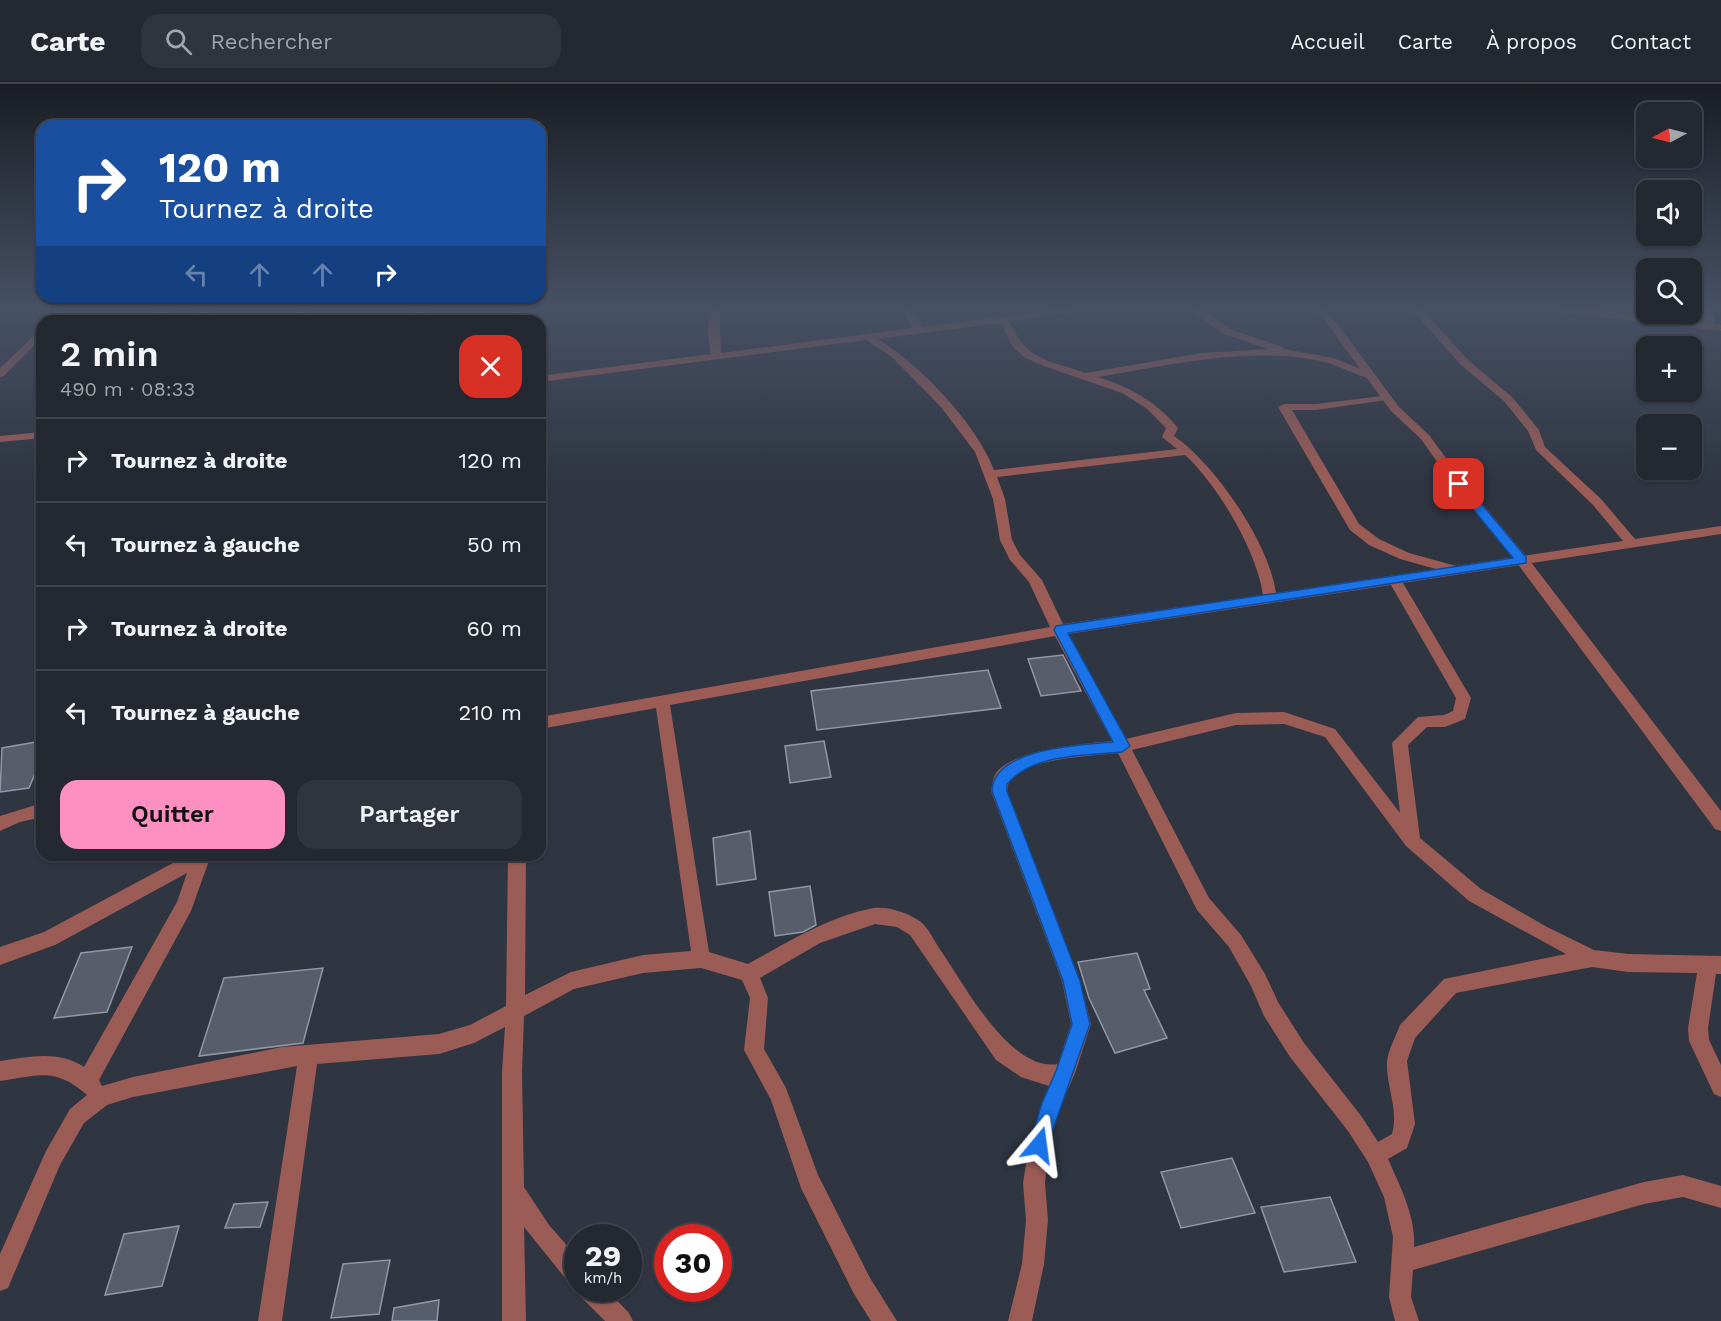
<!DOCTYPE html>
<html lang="fr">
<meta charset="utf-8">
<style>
:root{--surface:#232831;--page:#2f343d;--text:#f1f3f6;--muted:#a3a6ab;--line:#40444d;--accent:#fd8fc1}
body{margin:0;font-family:"Work Sans",sans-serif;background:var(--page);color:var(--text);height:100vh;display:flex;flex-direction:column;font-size:22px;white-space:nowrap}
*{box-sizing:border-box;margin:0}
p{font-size:20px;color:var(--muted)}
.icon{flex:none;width:33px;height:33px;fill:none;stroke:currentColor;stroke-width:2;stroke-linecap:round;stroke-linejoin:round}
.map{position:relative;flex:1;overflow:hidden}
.details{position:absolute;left:36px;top:231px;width:510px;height:546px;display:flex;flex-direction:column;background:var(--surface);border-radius:18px;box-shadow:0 2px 4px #0004,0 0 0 2px var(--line)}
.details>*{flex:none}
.top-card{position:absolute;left:36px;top:36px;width:510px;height:183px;border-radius:18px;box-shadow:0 2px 4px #0004,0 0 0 2px var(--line);background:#1a4fa0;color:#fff;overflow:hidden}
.needle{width:39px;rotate:263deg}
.tools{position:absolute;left:1636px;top:18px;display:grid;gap:12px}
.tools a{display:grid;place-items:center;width:66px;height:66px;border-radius:12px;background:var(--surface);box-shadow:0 2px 4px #0004,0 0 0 2px var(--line);font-size:30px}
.speed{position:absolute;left:564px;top:1140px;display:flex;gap:12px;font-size:30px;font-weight:700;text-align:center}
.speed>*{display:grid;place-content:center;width:78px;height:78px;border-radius:50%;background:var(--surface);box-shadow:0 2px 4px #0004,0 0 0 2px var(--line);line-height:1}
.speed small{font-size:15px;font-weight:400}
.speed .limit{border:9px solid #d22;background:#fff;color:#111}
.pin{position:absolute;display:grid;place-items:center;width:51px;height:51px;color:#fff;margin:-26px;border-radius:12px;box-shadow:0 3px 9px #0006}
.me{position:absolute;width:66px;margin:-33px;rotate:16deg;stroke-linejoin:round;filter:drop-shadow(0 0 4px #0008)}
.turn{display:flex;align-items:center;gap:21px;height:126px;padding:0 24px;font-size:27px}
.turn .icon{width:78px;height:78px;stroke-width:2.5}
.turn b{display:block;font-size:42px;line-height:51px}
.lanes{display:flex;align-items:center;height:57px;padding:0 24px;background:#0003;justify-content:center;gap:30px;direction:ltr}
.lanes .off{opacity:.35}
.round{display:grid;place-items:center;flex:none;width:63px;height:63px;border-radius:18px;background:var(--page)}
.summary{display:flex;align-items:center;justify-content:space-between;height:102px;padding:0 24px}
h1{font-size:36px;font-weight:600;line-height:45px}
.button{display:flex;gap:12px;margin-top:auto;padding:12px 24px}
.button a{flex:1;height:69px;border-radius:18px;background:var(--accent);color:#111;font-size:24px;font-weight:600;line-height:69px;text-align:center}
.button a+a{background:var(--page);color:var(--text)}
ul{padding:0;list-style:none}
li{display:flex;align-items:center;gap:18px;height:84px;padding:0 24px;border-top:2px solid var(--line)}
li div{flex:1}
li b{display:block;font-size:22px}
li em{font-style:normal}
header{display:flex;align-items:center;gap:36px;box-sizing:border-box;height:84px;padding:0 30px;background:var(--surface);border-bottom:2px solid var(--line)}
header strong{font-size:28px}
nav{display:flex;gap:33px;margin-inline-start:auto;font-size:21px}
.search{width:420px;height:54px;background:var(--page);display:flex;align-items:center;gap:15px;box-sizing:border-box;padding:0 21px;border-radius:18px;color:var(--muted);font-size:22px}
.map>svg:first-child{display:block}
.building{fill:#575d6b;stroke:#9097a6;stroke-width:1.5}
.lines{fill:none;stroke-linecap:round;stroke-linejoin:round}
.minor{fill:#9c5c56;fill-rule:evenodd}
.tertiary{fill:#9c5c56;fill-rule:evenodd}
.route{fill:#1a73e8;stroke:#114b97;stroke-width:1.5}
</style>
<header>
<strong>Carte</strong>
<div class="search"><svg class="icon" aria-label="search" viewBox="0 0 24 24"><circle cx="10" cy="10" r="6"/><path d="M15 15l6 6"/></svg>Rechercher</div>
<nav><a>Accueil</a><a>Carte</a><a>À propos</a><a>Contact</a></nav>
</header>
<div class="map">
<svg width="1721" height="1237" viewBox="0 0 1721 1237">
<rect width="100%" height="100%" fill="#2f3541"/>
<g class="building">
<polygon points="1063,571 1081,607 1041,612 1028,575"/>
<polygon points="988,586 1001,624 817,646 811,607"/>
<polygon points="42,657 42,673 29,704 0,708 2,664"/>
<polygon points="824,657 831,693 790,699 785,662"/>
<polygon points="750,747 756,795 717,801 713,754"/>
<polygon points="810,802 816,841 803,848 775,852 769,808"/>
<polygon points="132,863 107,928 54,934 81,869"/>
<polygon points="1137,869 1150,905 1144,906 1167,954 1115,969 1089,914 1078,878"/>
<polygon points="323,884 303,959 199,972 224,894"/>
<polygon points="1232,1074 1255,1129 1181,1144 1161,1088"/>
<polygon points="1330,1113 1356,1178 1284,1188 1261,1123"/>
<polygon points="268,1118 260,1143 225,1144 234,1120"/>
<polygon points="179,1142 162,1202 105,1211 124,1150"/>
<polygon points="390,1176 379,1230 331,1234 343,1180"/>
<polygon points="439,1216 437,1237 392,1237 394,1224"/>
</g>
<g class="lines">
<g class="minor">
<polygon points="55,226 65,226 56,237 46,237"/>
<polygon points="158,226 172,226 151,237 138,237"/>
<polygon points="195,226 207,226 219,237 208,237"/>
<polygon points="298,226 308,226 305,237 295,237"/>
<polygon points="416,226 426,226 424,237 414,237"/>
<rect x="513" y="226" width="10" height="11"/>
<path d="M709,226H719L721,269L912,244L903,226H913L922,243L1054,226H1085L1009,238L1021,258L1032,269L1048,277L1086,289L1202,269L1268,265L1224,250L1190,226H1202L1232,246L1283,263L1284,265L1333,274L1372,289L1373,291L1368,294C1350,289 1335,279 1316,276C1243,263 1171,281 1098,293C1130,303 1157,318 1178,344L1174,352C1215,380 1269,459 1276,509L1436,485L1400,475L1369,461L1350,446L1278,323L1284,320H1316L1390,311L1391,313L1386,316L1316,326H1292L1359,440L1379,455L1409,469L1456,482L1623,457L1593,421L1536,366L1528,347L1504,317L1461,281L1412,226H1423L1469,277L1512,313L1539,346L1545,363L1601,415L1635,455L1721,442V450L1403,499L1471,614L1465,635L1445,643H1427L1408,661L1420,754L1481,805L1547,843L1594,866L1628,870L1721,872V890H1716L1708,944L1709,956L1721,981V1013L1714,1010L1689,957L1688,944L1697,889L1628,888L1592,883L1456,909L1415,954L1407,977L1415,1040L1407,1064L1388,1075C1400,1102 1416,1133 1414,1163L1644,1098L1683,1091L1721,1102V1124L1683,1113L1644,1120L1413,1186L1411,1213L1419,1237H1395L1389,1213L1393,1153L1384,1113L1368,1078L1348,1047L1290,973L1264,932L1251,902L1229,863L1197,826L1118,669C1092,672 1030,674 1012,694C1008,698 1008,702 1007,707L1080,897L1091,940L1075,989L1061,1021L1049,1061L1045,1099L1048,1136L1044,1180L1032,1237H1008L1022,1180L1026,1136L1023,1099L1029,1061L1049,1002L1021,993L996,976L910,851L897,843L875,840L820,859L760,894L768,914L764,965L786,1004L818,1091L870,1194L897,1237H871L854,1210L801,1104L771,1016L744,966L750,914L742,896L701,884L643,889L574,905L524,932L522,988L524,1103L549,1141L578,1174V1204H605L629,1229L633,1237H605L580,1212L577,1204V1203L570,1200L524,1143L526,1237H502V988L505,943L474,959L439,970L317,980L282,1237H258L297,982L133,1013L107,1021L84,1039L60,1081L8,1204L0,1207V1170L46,1067L70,1025L87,1011C55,983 40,991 0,997V977C29,973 58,966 84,983L177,818L187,789L55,861L0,881V863L44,848L188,771H211L191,827L99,996L102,1002L133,993L282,963L439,950L470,941L506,922L508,771H526L525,911L571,888L643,871L691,867L656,624L540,645V633L1050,543L1029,498L1010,476L1000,456L993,415L975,368L941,323L891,272L866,256L540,298V292L711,270L708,250ZM1000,239L1013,263L1024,273L1041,281L1122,309L1146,324L1166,344L1162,353L1177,365L994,386C976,339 920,281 878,255ZM1185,371C1217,400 1257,467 1263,511L1063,540L1042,496L1020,471L1012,456L1005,415L997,393ZM1391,501L1456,614L1453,627L1444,631L1418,633L1392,659L1400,729L1335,645L1284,628L1236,629L1126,655L1068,550ZM1055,552L1112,657C1083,660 1014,665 996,689C993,694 992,701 991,707L1062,897L1071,940L1058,980C1009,988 964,899 939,864C934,856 928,844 921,838C909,829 889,822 873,824C828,833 788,858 748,880L709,868L670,621ZM1284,640L1325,653L1406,762L1469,817L1566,870L1444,895L1400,941C1396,952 1388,966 1387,978C1386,1002 1399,1026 1392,1050L1378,1058L1362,1033L1304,959L1278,918L1265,890L1241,851L1209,814L1132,666L1236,641Z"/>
<polygon points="1558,226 1592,226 1705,239 1702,226 1712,226 1715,240 1721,241 1721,247 1563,229"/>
<polygon points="42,244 42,253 4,292 0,293 0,284"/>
<polygon points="42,348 42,354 0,358 0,352"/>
<polygon points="42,719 42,733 20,738 0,747 0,732"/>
</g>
<polygon class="tertiary" points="1317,226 1327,226 1399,323 1429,351 1463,397 1527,473 1721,727 1721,747 1715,745 1517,479 1455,403 1421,355 1391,327"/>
</g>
<linearGradient id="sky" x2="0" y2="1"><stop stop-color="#1a1d24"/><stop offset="0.56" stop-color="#475165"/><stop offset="1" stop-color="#475165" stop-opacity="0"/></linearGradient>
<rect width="1721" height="400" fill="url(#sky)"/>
<path class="route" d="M1459,397L1463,398L1526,473V479L1068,549L1130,662L1122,668C1085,672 1034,669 1007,700V707L1080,897L1090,940L1045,1068L1039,1071L1032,1068L1029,1061L1042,1019L1056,987L1072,940L1063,897L992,707C993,664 1081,661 1113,658L1054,546L1056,542L1513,474L1455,403L1453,400Z"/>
</svg>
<div class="tools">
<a><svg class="needle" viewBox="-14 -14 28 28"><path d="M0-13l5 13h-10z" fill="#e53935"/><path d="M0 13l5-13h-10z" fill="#a3a6ab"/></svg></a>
<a><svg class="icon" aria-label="sound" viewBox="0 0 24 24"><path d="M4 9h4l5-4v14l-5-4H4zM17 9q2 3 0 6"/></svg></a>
<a><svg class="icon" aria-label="search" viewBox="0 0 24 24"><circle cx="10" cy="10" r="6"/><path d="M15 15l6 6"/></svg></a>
<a>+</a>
<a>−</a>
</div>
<div class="speed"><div>29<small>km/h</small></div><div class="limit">30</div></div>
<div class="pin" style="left:1459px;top:400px;background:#d93025"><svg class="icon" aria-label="arrive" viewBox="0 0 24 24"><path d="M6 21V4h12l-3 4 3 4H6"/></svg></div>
<svg class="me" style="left:1039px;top:1061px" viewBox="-20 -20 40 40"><path d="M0-17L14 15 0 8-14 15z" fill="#1a73e8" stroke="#fff" stroke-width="4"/></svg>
<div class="top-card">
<div class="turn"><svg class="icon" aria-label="right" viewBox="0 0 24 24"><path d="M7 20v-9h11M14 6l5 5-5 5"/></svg><div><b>120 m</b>Tournez à droite</div></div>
<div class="lanes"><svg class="icon off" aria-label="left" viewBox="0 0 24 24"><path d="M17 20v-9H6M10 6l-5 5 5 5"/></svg><svg class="icon off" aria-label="ahead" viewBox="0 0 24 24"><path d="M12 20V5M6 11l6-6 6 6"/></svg><svg class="icon off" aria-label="ahead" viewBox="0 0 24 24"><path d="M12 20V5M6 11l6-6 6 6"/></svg><svg class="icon" aria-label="right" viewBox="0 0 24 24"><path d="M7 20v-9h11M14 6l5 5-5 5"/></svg></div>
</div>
<section class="details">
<div class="summary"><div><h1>2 min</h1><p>490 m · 08:33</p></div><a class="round" style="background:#d93025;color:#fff"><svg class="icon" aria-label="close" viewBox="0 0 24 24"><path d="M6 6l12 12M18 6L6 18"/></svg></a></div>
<ul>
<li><svg class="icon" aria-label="right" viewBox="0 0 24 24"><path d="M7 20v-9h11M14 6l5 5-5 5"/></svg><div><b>Tournez à droite</b></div><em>120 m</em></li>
<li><svg class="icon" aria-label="left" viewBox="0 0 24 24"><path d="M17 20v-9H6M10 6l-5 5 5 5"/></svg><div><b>Tournez à gauche</b></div><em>50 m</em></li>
<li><svg class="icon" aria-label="right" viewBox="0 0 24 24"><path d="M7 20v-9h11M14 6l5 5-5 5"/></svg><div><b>Tournez à droite</b></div><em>60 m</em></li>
<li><svg class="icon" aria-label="left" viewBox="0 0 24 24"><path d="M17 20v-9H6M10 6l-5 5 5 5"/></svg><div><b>Tournez à gauche</b></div><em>210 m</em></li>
</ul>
<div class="button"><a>Quitter</a><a>Partager</a></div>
</section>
</div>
